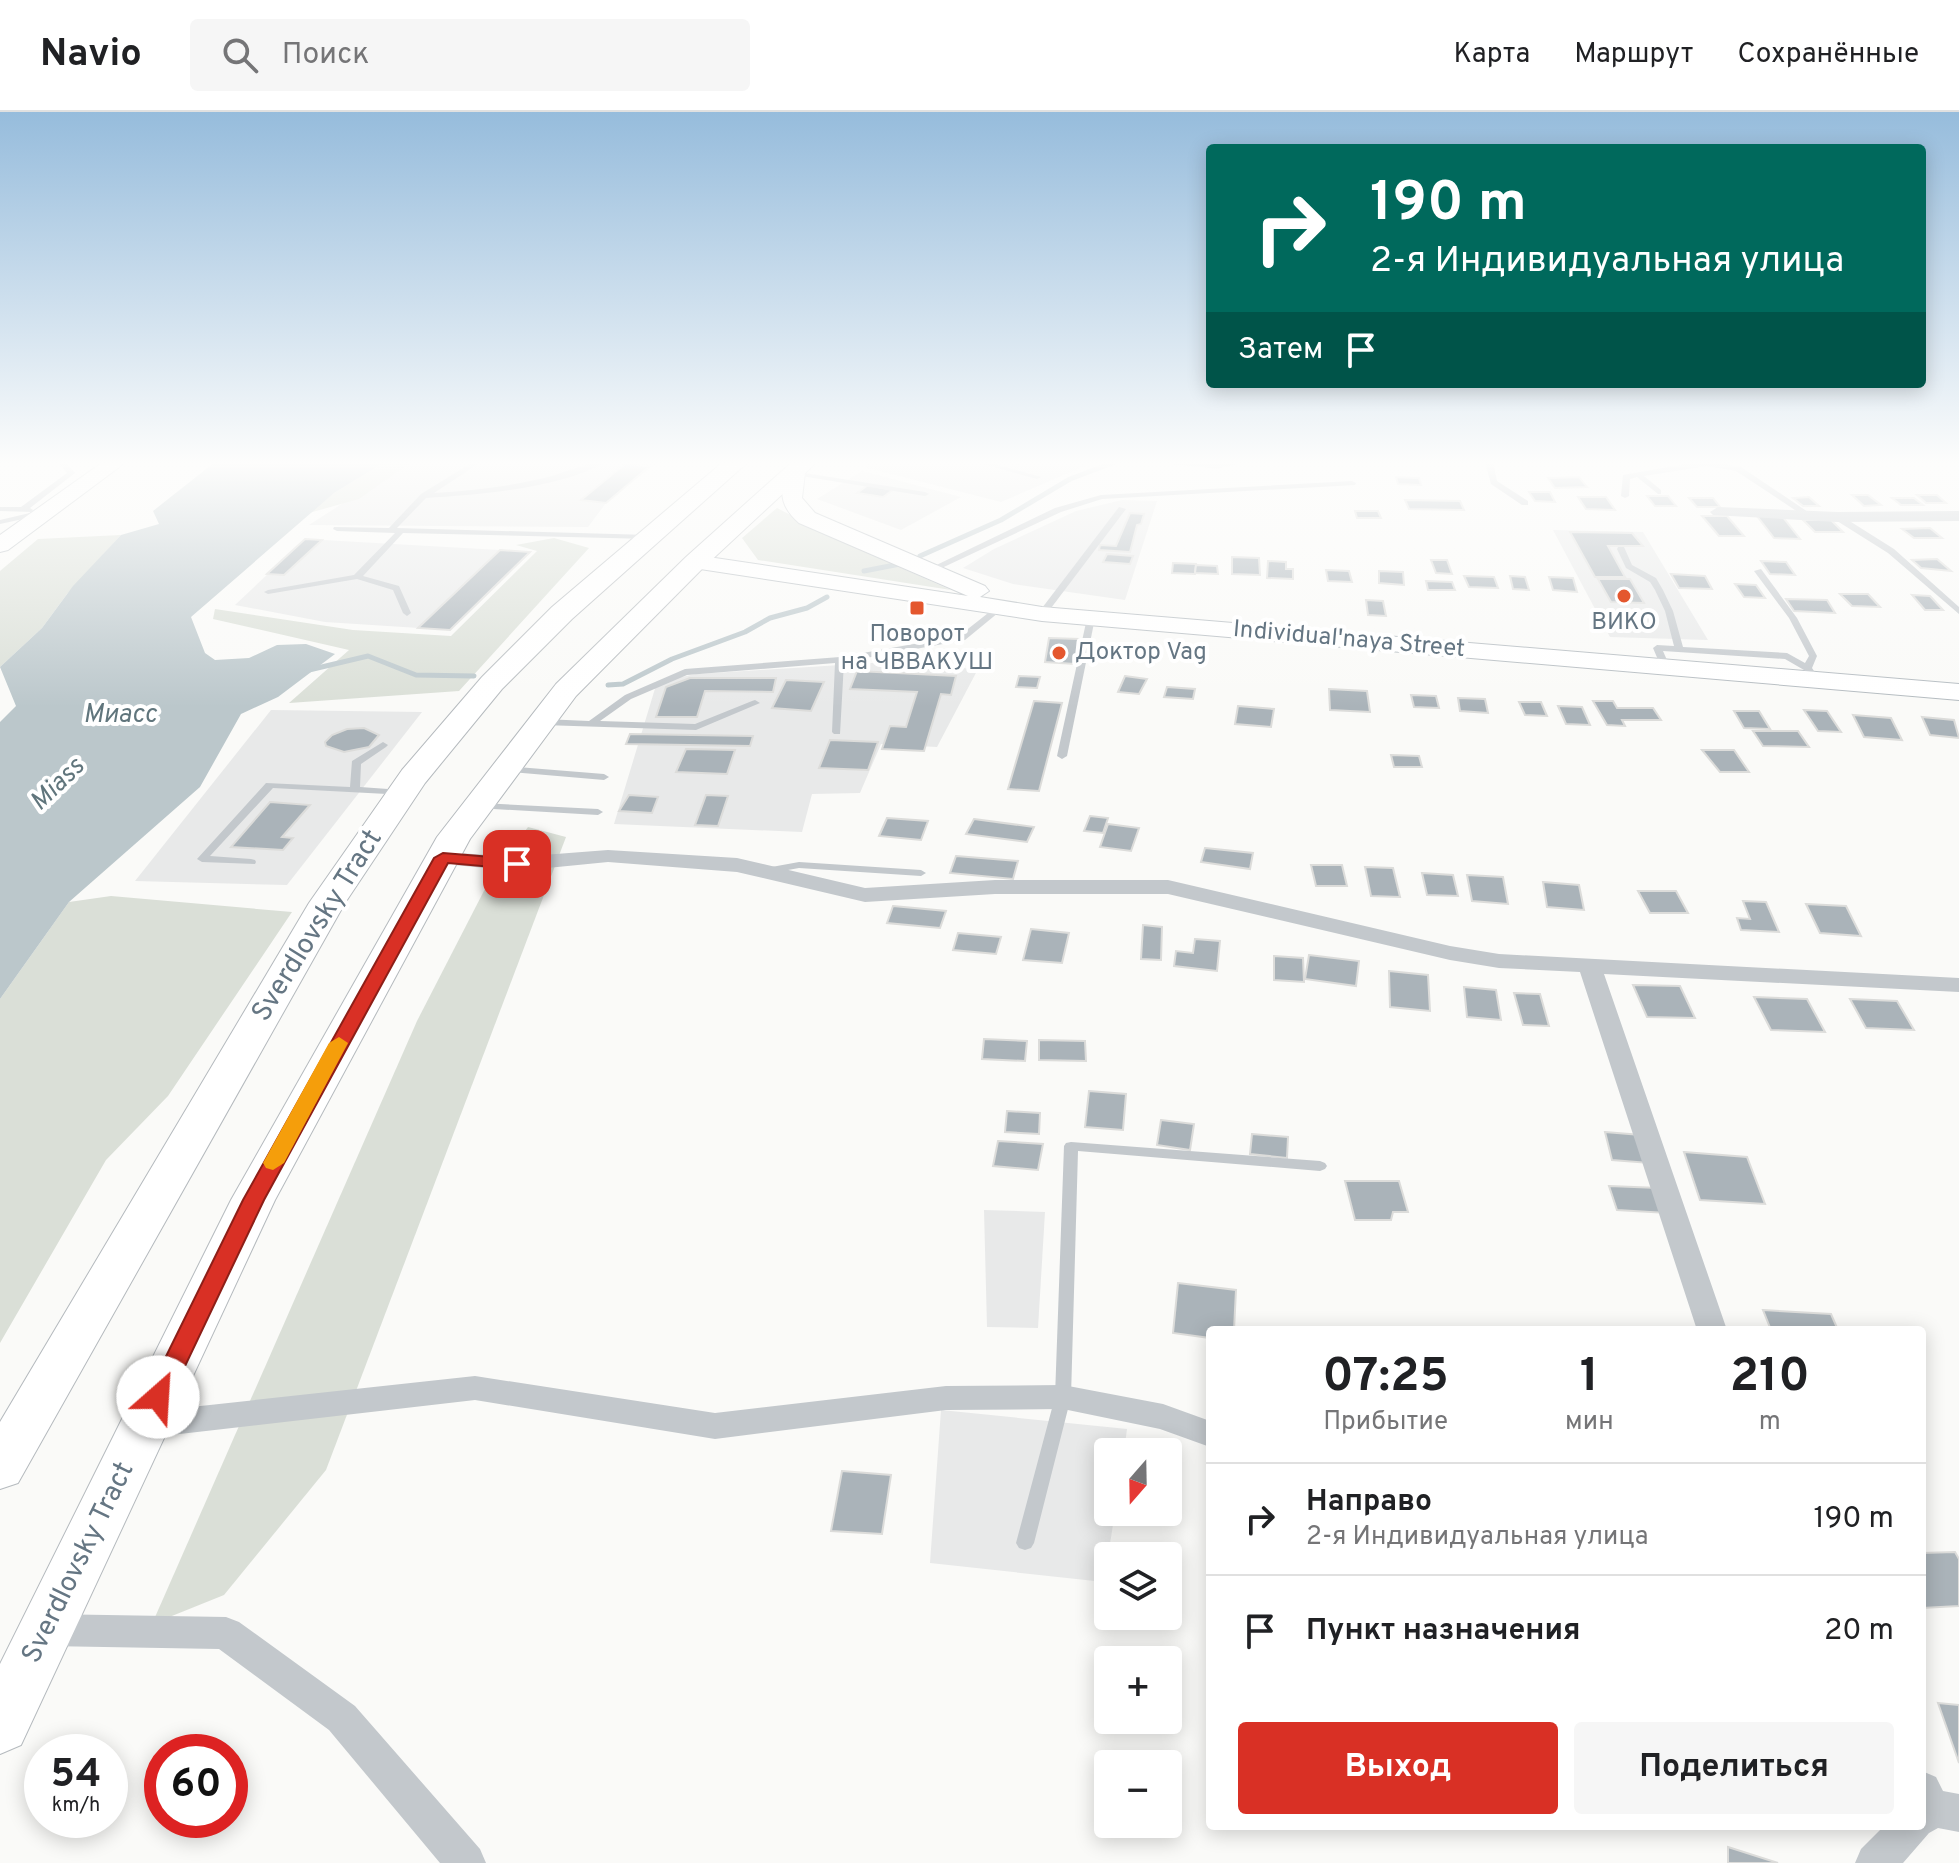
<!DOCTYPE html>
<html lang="ru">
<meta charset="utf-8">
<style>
:root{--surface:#fff;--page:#f6f6f6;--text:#202124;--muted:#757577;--line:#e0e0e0;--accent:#d93025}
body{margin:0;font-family:Overpass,sans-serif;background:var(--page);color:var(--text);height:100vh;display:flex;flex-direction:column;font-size:30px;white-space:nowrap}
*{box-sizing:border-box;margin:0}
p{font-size:26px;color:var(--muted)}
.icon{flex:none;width:44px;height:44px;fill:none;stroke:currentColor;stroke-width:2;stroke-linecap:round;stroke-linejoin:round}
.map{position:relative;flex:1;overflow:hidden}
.panel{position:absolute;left:1206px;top:1214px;width:720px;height:504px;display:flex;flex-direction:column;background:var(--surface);border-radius:8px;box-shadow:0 4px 20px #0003}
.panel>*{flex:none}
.hud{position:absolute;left:1206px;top:32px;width:720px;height:244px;border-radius:8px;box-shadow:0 4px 20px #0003;background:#00695c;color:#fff;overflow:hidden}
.needle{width:52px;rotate:200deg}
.fabs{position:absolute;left:1094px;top:1326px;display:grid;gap:16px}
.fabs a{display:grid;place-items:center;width:88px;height:88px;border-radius:8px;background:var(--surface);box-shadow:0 4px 20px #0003;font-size:40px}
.speed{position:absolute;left:24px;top:1622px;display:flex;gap:16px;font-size:40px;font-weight:700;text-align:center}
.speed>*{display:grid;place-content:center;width:104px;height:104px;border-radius:50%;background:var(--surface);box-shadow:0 4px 20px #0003;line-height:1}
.speed small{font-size:20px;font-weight:400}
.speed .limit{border:12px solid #d22;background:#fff;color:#111}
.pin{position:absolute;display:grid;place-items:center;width:68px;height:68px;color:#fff;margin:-34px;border-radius:16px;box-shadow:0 4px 12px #0006}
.me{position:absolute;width:88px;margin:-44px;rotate:26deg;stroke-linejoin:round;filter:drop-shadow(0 0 6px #0008)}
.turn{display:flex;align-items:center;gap:28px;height:168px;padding:0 32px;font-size:36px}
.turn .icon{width:104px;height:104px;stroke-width:2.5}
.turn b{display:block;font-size:56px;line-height:68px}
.then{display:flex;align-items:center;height:76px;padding:0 32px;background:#0003;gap:16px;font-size:30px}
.eta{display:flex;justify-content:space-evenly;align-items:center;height:136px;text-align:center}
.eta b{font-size:48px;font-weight:700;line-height:56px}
.cta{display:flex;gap:16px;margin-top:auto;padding:16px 32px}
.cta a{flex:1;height:92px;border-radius:8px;background:var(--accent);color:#fff;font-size:32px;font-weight:700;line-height:92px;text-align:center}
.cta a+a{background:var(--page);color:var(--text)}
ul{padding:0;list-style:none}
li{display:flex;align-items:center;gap:24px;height:112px;padding:0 32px;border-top:2px solid var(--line)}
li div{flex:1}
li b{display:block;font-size:30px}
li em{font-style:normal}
header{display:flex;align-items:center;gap:48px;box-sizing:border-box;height:112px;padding:0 40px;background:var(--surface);border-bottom:2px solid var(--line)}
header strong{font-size:38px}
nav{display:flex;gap:44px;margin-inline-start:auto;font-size:28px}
.search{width:560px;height:72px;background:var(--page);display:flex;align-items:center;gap:20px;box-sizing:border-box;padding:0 28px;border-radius:8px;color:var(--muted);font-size:30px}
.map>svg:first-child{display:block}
.built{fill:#e8e9e9}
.green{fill:#dadfd7}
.water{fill:#bbc7cb}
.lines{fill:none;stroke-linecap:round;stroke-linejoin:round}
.stream{stroke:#bbc7cb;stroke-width:5}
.building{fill:#aab3b9;stroke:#dcdcda;stroke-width:2}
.secondary-casing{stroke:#b3babf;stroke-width:2}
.primary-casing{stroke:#b5babe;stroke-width:2}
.service{fill:#c3c8cc;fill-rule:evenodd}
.minor{fill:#c3c8cc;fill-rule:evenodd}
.secondary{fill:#fff;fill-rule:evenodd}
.primary{fill:#fff;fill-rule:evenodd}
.route{fill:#d93025;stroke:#8d1f18;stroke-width:2}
.slow{fill:#f59e0b}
.poi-dot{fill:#e4572e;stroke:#fff;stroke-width:3}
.labels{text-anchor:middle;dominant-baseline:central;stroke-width:8;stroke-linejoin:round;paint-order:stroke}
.far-poi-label{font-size:24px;fill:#657683;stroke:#fff}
.far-street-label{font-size:24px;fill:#657683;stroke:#fff}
.far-water-label{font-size:26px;font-style:italic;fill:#60757c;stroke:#fff}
.street-label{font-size:28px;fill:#657683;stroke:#fff}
</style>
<header>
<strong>Navio</strong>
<div class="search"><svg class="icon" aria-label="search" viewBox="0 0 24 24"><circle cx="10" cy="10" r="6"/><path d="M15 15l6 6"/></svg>Поиск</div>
<nav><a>Карта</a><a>Маршрут</a><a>Сохранённые</a></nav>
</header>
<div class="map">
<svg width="1959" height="1751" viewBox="0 0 1959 1751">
<rect width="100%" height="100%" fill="#fafaf8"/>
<g class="built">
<polygon points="407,350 666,350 650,355 606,391 588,415 309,413"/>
<polygon points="871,350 1075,350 1087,353 1001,390 864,355"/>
<polygon points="862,359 961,385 901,418 817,387"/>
<polygon points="1122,388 1157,389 1125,488 1013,472 963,456 994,437 1076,399"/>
<polygon points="1553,418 1643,420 1708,528 1610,525"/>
<polygon points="305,427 500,438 530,440 450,518 325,510 235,493"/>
<polygon points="872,551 978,557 937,635 881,632 860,681 812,682 802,720 614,712 657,570 696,562"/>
<polygon points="271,598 422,600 287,773 135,769"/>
<polygon points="984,1098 1045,1100 1038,1216 987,1215"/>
<polygon points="941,1298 1127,1317 1124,1340 1108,1340 1108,1400 1115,1400 1104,1470 930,1451"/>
</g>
<g class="green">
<polygon points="385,350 411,350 359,387 309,401 334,381"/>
<polygon points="777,396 847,432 951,478 758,448 742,426"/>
<polygon points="121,423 67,482 42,516 0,555 0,459 38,427"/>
<polygon points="554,426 589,436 459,579 289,591 349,538 213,507 215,497 353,518 451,524 537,439 516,433"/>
<polygon points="528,715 566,725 326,1358 224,1483 152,1512 417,909 488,771"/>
<polygon points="111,784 292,800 168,984 106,1048 0,1231 0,887 69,790"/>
</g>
<polygon class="water" points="215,350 385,350 334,381 191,505 205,541 215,548 249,546 277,533 306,532 335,542 278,585 241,602 200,675 69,790 0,887 0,610 16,594 0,555 42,516 73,474 121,423 159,412 153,399"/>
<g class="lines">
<g class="stream">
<polyline points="1174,350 1217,354 1236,350"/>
<polyline points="920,444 1001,408 1070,367 1115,350"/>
<polyline points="864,459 900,452"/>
<polyline points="309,558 368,544 416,563 474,564"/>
<polyline points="608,573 623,572 672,547 745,520 770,506 807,496 827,485"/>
</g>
</g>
<g class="building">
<polygon points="625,352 650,354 606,391 581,388"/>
<polygon points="1396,365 1419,366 1421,373 1398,372"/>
<polygon points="1579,365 1587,375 1555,376 1548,366"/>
<polygon points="868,373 893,378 883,385 857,381"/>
<polygon points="1529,380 1550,380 1555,390 1535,389"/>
<polygon points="1852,383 1868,383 1881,393 1864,394"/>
<polygon points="1917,383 1937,383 1946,391 1926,391"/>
<polygon points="1647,384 1668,384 1676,394 1655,394"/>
<polygon points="1578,385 1606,385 1615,398 1586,397"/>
<polygon points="1809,385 1819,394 1803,394 1793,386"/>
<polygon points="1689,386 1713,386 1720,395 1697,395"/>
<polygon points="1892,386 1914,386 1923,393 1901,393"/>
<polygon points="1405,388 1460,389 1464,398 1409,397"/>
<polygon points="1355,399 1378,399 1381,406 1357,406"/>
<polygon points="1130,401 1144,402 1141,412 1137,413 1130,440 1099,438 1100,433 1116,434"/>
<polygon points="1702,404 1727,404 1744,424 1719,424"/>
<polygon points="1757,404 1782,404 1800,427 1774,426"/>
<polygon points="1803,408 1831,408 1843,420 1815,420"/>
<polygon points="1930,416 1942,426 1914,426 1902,417"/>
<polygon points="1570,420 1632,421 1643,434 1608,434 1625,465 1595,465"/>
<polygon points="305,427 322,428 284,463 267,462"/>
<polygon points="500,438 530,440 450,518 418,516"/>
<polygon points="1107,442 1133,444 1130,452 1103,450"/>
<polygon points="1232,445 1259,446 1260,463 1232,462"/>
<polygon points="1937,447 1951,459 1921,456 1912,448"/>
<polygon points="1431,448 1447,448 1452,462 1436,461"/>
<polygon points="1268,449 1286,450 1286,457 1293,457 1293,467 1267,466"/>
<polygon points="1761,449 1786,450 1795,463 1770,462"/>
<polygon points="1173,451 1196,452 1195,462 1172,461"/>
<polygon points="1196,453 1217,454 1218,462 1195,461"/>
<polygon points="1326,458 1349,459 1352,470 1328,469"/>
<polygon points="1379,459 1403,460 1404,473 1379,471"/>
<polygon points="1671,462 1705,464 1712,477 1679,476"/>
<polygon points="1464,464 1494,465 1498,476 1469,475"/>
<polygon points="1510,464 1525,465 1529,478 1513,477"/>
<polygon points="1549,465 1573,466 1577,480 1553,478"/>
<polygon points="1598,467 1630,467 1644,491 1611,490"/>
<polygon points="1426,469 1452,470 1455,478 1428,478"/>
<polygon points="1735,472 1756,473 1765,486 1744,485"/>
<polygon points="1840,482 1868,482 1880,495 1852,494"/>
<polygon points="1912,483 1930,484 1943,498 1925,498"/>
<polygon points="1786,487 1827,488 1835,501 1794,499"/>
<polygon points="1366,488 1383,489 1386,504 1368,503"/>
<polygon points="1049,526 1079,527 1075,552 1045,550"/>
<polygon points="857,559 956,564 951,583 941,582 924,639 882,637 890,614 906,615 917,580 850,577"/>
<polygon points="1019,564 1040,565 1037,576 1016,575"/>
<polygon points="1125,564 1147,567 1139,582 1118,580"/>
<polygon points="690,566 776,566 773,580 705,579 697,605 656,605 666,575"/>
<polygon points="786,568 824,570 811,599 772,596"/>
<polygon points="1167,575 1195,577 1193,587 1164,585"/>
<polygon points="1329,577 1367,579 1370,600 1330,598"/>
<polygon points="1411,583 1436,584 1439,596 1414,595"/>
<polygon points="1458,586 1485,587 1488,601 1460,599"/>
<polygon points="1034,589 1062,591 1039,679 1008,677"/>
<polygon points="1593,589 1613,589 1617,596 1653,596 1661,608 1622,608 1625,614 1607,613"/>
<polygon points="1519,590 1541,590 1547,604 1525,603"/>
<polygon points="1238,594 1274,597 1271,615 1235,612"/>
<polygon points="1558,594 1582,595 1590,613 1566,612"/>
<polygon points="1804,598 1827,599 1841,620 1818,619"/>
<polygon points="1734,599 1759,599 1770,617 1744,616"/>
<polygon points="1853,603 1891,606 1902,628 1864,625"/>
<polygon points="1922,605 1954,608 1959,626 1930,623"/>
<polygon points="364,616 379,623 369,635 344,640 326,634 325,630 332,623 347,617"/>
<polygon points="1753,619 1798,619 1809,635 1763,634"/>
<polygon points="630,622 753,624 750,634 626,632"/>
<polygon points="830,628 878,630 868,658 819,656"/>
<polygon points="686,637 735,638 727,662 676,660"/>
<polygon points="1702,638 1734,638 1749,660 1720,660"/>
<polygon points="1391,643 1419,644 1422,655 1394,655"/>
<polygon points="629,683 658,685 652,701 619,699"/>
<polygon points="706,683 728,684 718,714 695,713"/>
<polygon points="270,690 310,693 282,725 293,726 283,738 231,735"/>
<polygon points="1090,704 1108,706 1103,721 1084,719"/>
<polygon points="887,706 928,709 921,728 879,724"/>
<polygon points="974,707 1034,715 1027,730 966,722"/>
<polygon points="1108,712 1139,716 1131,739 1100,735"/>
<polygon points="1205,736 1253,741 1250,757 1201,750"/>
<polygon points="956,744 1018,749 1013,767 950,761"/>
<polygon points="1311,753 1342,753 1347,774 1316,774"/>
<polygon points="1365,755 1393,756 1400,785 1371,784"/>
<polygon points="1422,761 1453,763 1458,784 1427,783"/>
<polygon points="1467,763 1503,765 1508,792 1472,789"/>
<polygon points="1543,770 1579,773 1584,798 1547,795"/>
<polygon points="1638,779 1676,779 1688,801 1650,801"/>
<polygon points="1743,789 1766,790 1779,820 1741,818 1737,806 1750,807"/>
<polygon points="1806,792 1846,794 1861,824 1820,821"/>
<polygon points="893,794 946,799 940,816 887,811"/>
<polygon points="1143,813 1162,815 1161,848 1141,847"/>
<polygon points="1031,817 1069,821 1062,851 1023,848"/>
<polygon points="958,821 1001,825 996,842 953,838"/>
<polygon points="1195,827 1220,829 1217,859 1174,854 1176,839 1193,841"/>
<polygon points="1309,843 1359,849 1356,874 1305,867"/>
<polygon points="1274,844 1303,846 1304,870 1274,868"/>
<polygon points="1389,859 1428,863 1430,899 1390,895"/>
<polygon points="1633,873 1680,874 1695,906 1647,905"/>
<polygon points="1464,875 1496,878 1501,908 1467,905"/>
<polygon points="1514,881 1540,882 1549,914 1523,913"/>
<polygon points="1754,885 1807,887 1825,920 1771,918"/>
<polygon points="1850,887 1897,889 1914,918 1866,916"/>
<polygon points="984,927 1027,929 1025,949 982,947"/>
<polygon points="1039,928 1085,929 1086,949 1039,948"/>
<polygon points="1089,979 1126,982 1123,1018 1085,1015"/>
<polygon points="1007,999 1040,1001 1039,1022 1005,1020"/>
<polygon points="1161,1008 1194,1012 1190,1038 1157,1033"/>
<polygon points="1605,1020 1641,1023 1649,1051 1612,1048"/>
<polygon points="1252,1022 1288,1025 1287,1046 1250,1042"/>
<polygon points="998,1029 1043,1032 1038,1058 993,1054"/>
<polygon points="1684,1040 1747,1045 1765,1092 1700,1088"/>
<polygon points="1345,1069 1399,1069 1408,1100 1393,1100 1391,1108 1355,1108"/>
<polygon points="1609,1074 1659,1076 1667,1101 1617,1098"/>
<polygon points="1178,1171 1236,1178 1234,1218 1210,1218 1210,1226 1173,1221"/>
<polygon points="1763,1198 1831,1202 1838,1218 1771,1218"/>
<polygon points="842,1359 891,1363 882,1422 831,1419"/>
<polygon points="1955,1440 1959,1447 1959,1494 1922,1496 1922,1441"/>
<polygon points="1938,1591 1959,1593 1959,1651"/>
<polygon points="1728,1735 1778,1751 1728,1751"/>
</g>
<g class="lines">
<g class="secondary-casing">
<g id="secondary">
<polygon points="103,350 126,350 8,438 0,440 0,423"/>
<path d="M795,355L805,361L802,386L815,401L985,474L989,479L980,485L1042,495L1959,572V588L1042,509L687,455L684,450L687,445L695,443L968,484L799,411C782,396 779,383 785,361Z"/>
</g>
</g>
<g class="primary-casing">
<g id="primary">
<polygon points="723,350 748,350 572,507 502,577 425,671 345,791 18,1371 0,1377 0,1310 309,791 402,658 482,565 552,495"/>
<polygon points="792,350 817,350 704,455 576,584 470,727 275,1088 21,1633 0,1642 0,1552 231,1088 437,725 556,572 686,445"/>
</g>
</g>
<g class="service">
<polygon points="58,350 65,350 75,361 30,396 33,398 32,400 0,399 0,395 21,395 67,361"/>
<path d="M473,350H481L434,381C469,379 505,375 540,367C561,363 585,350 606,350C558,377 481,382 426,386L397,416L649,423L653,425L649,427L403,421L363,464L399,474L411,501L407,504L403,501L393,478L357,467L268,482L264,480L268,478L354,463L395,421L337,419L333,417L334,415L389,416L421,382Z"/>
<polygon points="976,350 988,350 1041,365 1037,367"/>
<polygon points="1485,350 1493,350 1497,369 1528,389 1528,393 1522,393 1491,372"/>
<polygon points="1697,350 1713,350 1741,355 1811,402 1804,404 1736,359 1707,354 1644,364 1661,378 1661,382 1658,382 1637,365 1630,367 1629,384 1625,386 1621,384 1623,363"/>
<polygon points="792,359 925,380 929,382 925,384 795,363 792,363"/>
<polygon points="1352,369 1356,371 1355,373 1102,387 1061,400 931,461 924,459 1055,396 1101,383"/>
<polygon points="1119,395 1126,397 1045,504 1039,504 1039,500"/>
<polygon points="34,400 38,402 37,404 0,412 0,408"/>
<polygon points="1834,403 1840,403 1894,437 1959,495 1959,502 1888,441 1834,407"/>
<polygon points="1618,435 1624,435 1632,453 1656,466 1663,478 1673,499 1683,535 1787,541 1805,551 1809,544 1789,506 1754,459 1761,457 1797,506 1817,544 1812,556 1820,568 1815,571 1812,570 1804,558 1785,547 1663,539 1670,555 1668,557 1662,557 1653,536 1657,533 1674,534 1665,499 1655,478 1650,470 1626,456 1617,437"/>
<polygon points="997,494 1004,496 965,528 844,550 840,622 834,622 832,620 835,551 687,563 631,587 600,609 695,612 752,589 755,588 760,591 696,618 543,613 538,610 543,607 589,609 625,583 685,557 840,545 959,524"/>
<polygon points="1091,503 1095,506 1067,644 1062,647 1057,644 1087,506"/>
<polygon points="383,630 388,633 386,635 361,652 360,675 402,678 407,681 406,683 273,676 210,744 251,747 255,748 256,750 255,752 202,750 197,747 266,671 350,675 352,649"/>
<polygon points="504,654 604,662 609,665 604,668 500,659 500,655"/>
<polygon points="481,691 598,697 603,700 598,703 477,696 476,694"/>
<polygon points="799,750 921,758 926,761 921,764 799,756 766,762 761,759 766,756"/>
<polygon points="1071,1030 1320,1049 1325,1051 1327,1054 1325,1057 1320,1059 1078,1039 1071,1285 1034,1431 1031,1436 1025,1438 1019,1436 1016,1431 1055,1285 1064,1034 1066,1031"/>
</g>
<g class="minor">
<polygon points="1718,395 1837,400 1959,399 1959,409 1837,410 1713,403 1710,400"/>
<polygon points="608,738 737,746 865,776 995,768 1168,768 1450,834 1499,842 1959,866 1959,880 1604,862 1727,1218 1697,1218 1580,860 1499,856 1450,848 1168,782 995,782 865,790 737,760 608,750 517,759 443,752 432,746 443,740 517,745"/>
<polygon points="475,1264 715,1301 946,1274 1063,1273 1163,1292 1210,1309 1210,1335 1160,1317 1063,1297 946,1298 715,1327 475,1288 145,1326 134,1322 129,1313 134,1304 145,1300"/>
<polygon points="47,1502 226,1505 239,1510 355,1594 480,1737 486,1751 440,1751 329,1618 219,1537 47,1534 34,1529 29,1518 34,1507"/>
<polygon points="1922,1659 1936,1665 1943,1679 1959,1682 1959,1720 1938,1716 1929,1721 1903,1751 1855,1751 1861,1737 1884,1714 1922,1714"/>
</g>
<use href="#secondary" class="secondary"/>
<use href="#primary" class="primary"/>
</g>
<linearGradient id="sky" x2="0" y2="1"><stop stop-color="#96bcdc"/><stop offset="0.59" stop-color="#fdfdfc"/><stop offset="1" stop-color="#fdfdfc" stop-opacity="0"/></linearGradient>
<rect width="1959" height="595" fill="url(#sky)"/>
<polygon class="route" points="443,741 517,747 525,752 517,757 448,751 264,1088 167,1292 158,1294 150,1292 146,1285 243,1088 434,746"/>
<polygon class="slow" points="339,925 348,931 284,1051 273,1058 266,1056 263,1051 329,931"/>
<g class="poi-dot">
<circle cx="1624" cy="484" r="8"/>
<rect x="909" y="488" width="16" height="16" rx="4"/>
<circle cx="1059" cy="541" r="8"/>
</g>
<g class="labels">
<g class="far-poi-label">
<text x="1624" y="511">ВИКО</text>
<text x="917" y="523">Поворот<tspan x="917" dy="28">на ЧВВАКУШ</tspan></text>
<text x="1075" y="541" text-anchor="start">Доктор Vag</text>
</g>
<g class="far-street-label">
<text transform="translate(1349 528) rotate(5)">Individual'naya Street</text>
</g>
<g class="far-water-label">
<text x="120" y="603">Миасс</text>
<text transform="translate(58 673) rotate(-44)">Miass</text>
</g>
<g class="street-label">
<text transform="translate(318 814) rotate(-58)">Sverdlovsky Tract</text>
<text transform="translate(79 1451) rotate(-64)">Sverdlovsky Tract</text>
</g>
</g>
</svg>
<div class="fabs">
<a><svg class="needle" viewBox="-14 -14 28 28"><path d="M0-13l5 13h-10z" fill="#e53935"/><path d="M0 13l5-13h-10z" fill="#757577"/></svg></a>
<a><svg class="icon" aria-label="layers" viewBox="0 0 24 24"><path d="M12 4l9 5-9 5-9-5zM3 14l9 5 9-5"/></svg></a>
<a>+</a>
<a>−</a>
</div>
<div class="speed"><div>54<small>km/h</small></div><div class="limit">60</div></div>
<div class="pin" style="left:517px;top:752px;background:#d93025"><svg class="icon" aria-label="arrive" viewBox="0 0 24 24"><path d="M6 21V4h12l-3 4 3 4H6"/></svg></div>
<svg class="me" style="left:158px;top:1285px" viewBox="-20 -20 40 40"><circle r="19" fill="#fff"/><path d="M0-13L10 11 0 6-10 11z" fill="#d93025"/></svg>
<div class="hud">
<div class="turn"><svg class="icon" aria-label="right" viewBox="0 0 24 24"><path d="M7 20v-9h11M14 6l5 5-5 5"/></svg><div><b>190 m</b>2-я Индивидуальная улица</div></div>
<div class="then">Затем<svg class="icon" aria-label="arrive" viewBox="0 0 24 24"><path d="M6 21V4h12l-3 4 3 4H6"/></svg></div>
</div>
<section class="panel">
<div class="eta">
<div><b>07:25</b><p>Прибытие</p></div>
<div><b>1</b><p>мин</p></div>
<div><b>210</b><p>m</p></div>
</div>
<ul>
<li><svg class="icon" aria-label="right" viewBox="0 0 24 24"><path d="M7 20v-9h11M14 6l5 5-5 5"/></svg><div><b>Направо</b><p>2-я Индивидуальная улица</p></div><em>190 m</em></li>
<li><svg class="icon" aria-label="arrive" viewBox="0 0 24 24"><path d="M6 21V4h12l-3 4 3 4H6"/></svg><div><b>Пункт назначения</b></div><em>20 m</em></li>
</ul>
<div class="cta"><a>Выход</a><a>Поделиться</a></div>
</section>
</div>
